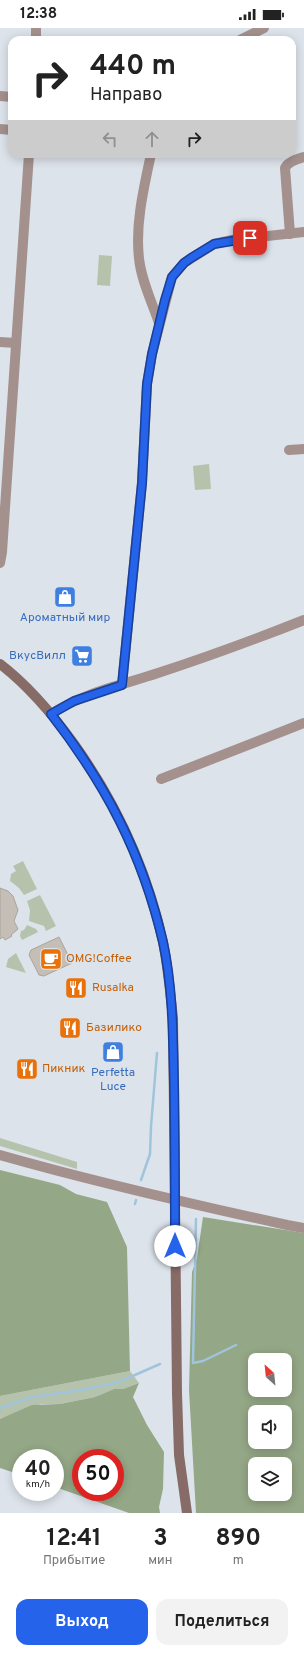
<!DOCTYPE html>
<html lang="ru">
<meta charset="utf-8">
<style>
:root{--surface:#fff;--page:#f2f2f2;--text:#222;--muted:#767676;--accent:#2563eb}
body{margin:0;font-family:Overpass,sans-serif;background:var(--page);color:var(--text);height:100vh;display:flex;flex-direction:column;font-size:15px;white-space:nowrap}
*{box-sizing:border-box;margin:0}
p{font-size:13px;color:var(--muted)}
.icon{flex:none;width:22px;height:22px;fill:none;stroke:currentColor;stroke-width:2;stroke-linecap:round;stroke-linejoin:round}
.map{position:relative;height:1485px;overflow:hidden}
.details{display:flex;flex-direction:column;background:var(--surface);flex:1}
.details>*{flex:none}
.top-card{position:absolute;left:8px;top:8px;width:288px;height:122px;border-radius:12px;box-shadow:0 2px 10px #0003;background:#fff;color:var(--text);overflow:hidden}
.needle{width:26px;rotate:333deg}
.controls{position:absolute;left:248px;top:1325px;display:grid;gap:8px}
.controls a{display:grid;place-items:center;width:44px;height:44px;border-radius:8px;background:var(--surface);box-shadow:0 2px 10px #0003;font-size:20px}
.speed{position:absolute;left:12px;top:1421px;display:flex;gap:8px;font-size:20px;font-weight:700;text-align:center}
.speed>*{display:grid;place-content:center;width:52px;height:52px;border-radius:50%;background:var(--surface);box-shadow:0 2px 10px #0003;line-height:1}
.speed small{font-size:10px;font-weight:400}
.speed .limit{border:6px solid #d22;background:#fff;color:#111}
.pin{position:absolute;display:grid;place-items:center;width:34px;height:34px;color:#fff;margin:-17px;border-radius:8px;box-shadow:0 2px 6px #0006}
.me{position:absolute;width:44px;margin:-22px;rotate:0deg;stroke-linejoin:round;filter:drop-shadow(0 0 3px #0008)}
.turn{display:flex;align-items:center;gap:14px;height:84px;padding:0 16px;font-size:18px}
.turn .icon{width:52px;height:52px;stroke-width:2.5}
.turn b{display:block;font-size:28px;line-height:34px}
.lanes{display:flex;align-items:center;height:38px;padding:0 16px;background:#0003;justify-content:center;gap:20px;direction:ltr}
.lanes .off{opacity:.35}
.eta{display:flex;justify-content:space-evenly;align-items:center;height:68px;text-align:center}
.eta b{font-size:24px;font-weight:700;line-height:28px}
.action{display:flex;gap:8px;margin-top:auto;padding:8px 16px}
.action a{flex:1;height:46px;border-radius:12px;background:var(--accent);color:#fff;font-size:16px;font-weight:700;line-height:46px;text-align:center}
.action a+a{background:var(--page);color:var(--text)}
.status{display:flex;justify-content:space-between;align-items:center;height:28px;padding:0 20px;background:var(--surface);direction:ltr}
.status svg{height:11px;fill:currentColor}
.map>svg:first-child{display:block}
.green{fill:#b5c3ac}
.forest{fill:#94a786;fill-rule:evenodd}
.lines{fill:none;stroke-linecap:round;stroke-linejoin:round}
.stream{stroke:#a0c4dc;stroke-width:2.5}
.building{fill:#c5beb7;stroke:#aaa49d}
.minor{stroke:#a4918e;stroke-width:10}
.secondary{stroke:#866b67;stroke-width:10}
.route-casing{stroke:#184099;stroke-width:10}
.route{stroke:#2563eb;stroke-width:7}
.labels{text-anchor:middle;dominant-baseline:central;stroke-width:3;stroke-linejoin:round;paint-order:stroke}
.shop-label{font-size:12px;fill:#366cbe;stroke:#dde3eb}
.food-label{font-size:12px;fill:#c56008;stroke:#dde3eb;text-anchor:start}
</style>
<div class="status"><b>12:38</b><svg viewBox="0 0 49 12"><path d="M0 12V9h3v3zM5 12V6h3v6zM10 12V3h3v9zM15 12V0h3v12zM26 1h20v11H26zM47 4h2v5h-2z"/></svg></div>
<div class="map">
<svg width="304" height="1485" viewBox="0 0 304 1485">
<rect width="100%" height="100%" fill="#dde3eb"/>
<g class="green">
<polygon points="99,227 112,228 110,258 97,257"/>
<polygon points="209,436 211,461 195,462 193,438"/>
<polygon points="23,833 37,861 24,867 19,860 10,853 11,846 16,843 13,838"/>
<polygon points="40,867 56,898 46,903 44,898 29,893 30,882 27,873"/>
<polygon points="27,897 36,901 38,904 22,912 20,908 21,903 24,902"/>
<polygon points="16,925 26,945 6,939 8,931"/>
<polygon points="0,1110 77,1134 77,1141 0,1118"/>
<polygon points="130,1343 139,1355 123,1361 114,1361 95,1369 60,1376 41,1376 0,1391 0,1368"/>
</g>
<g class="forest">
<polygon points="0,1142 60,1157 76,1166 107,1174 127,1219 130,1343 0,1368"/>
<path d="M203,1189L304,1205V1485H196L189,1362L192,1244L197,1230ZM255,1332H285V1362H255ZM255,1384H285V1414H255ZM255,1436H285V1466H255Z"/>
<path d="M139,1355L133,1369L147,1397L164,1424L163,1461L159,1479L160,1485H129L55,1459V1430H21V1447L0,1440V1391L32,1377L60,1376L95,1369L114,1361H123ZM81,1430H115V1464H81Z"/>
</g>
<g class="lines">
<g class="stream">
<polyline points="141,1152 150,1126 151,1098 157,1025"/>
<polyline points="135,1176 136,1172"/>
<polyline points="196,1191 193,1335 203,1333 236,1317"/>
<polyline points="0,1380 33,1369 81,1362 119,1354 160,1336"/>
</g>
</g>
<g class="building">
<polygon points="0,860 8,863 13,868 18,882 14,893 18,901 11,907 12,908 5,912 3,909 0,911"/>
<polygon points="59,909 72,935 44,948 39,947 29,927 31,922"/>
</g>
<g class="lines">
<g class="minor">
<polyline points="36,0 36,12"/>
<polyline points="240,12 264,0"/>
<polyline points="0,68 12,69"/>
<polyline points="0,101 12,102"/>
<path d="M151,126C144,159 135,196 139,230C141,252 152,274 159,295"/>
<path d="M290,206L285,140C288,133 298,131 304,129"/>
<polyline points="0,314 16,315"/>
<polyline points="289,422 304,421"/>
<polyline points="0,535 2,524 29,126"/>
<polyline points="122,657 142,455 147,356 152,326 172,249 184,235 214,216 232,212 304,204"/>
<path d="M51,686C83,665 122,657 158,645C207,629 256,611 304,592"/>
<polyline points="161,751 304,695"/>
<path d="M0,1127C95,1154 191,1176 287,1197L304,1200"/>
</g>
<path class="secondary" d="M0,636C29,658 53,687 74,716C117,776 147,842 163,914C168,939 170,964 173,990L177,1365L179,1427L187,1485"/>
</g>
<g class="lines">
<g class="route-casing">
<path id="route" d="M175,1218C175,1163 175,1109 174,1055C173,1008 173,960 163,914C142,825 106,757 51,686L74,673L122,657L142,455L147,356L152,326L165,272L172,249L184,235L191,230L214,216L250,210"/>
</g>
<use href="#route" class="route"/>
</g>
<defs>
<g id="shop-square" transform="scale(1.15)"><rect x="-9" y="-9" width="18" height="18" rx="4" fill="#3f7fe0" stroke="#dde3eb"/><path d="M-5-2.5h2.3a2.7 3.5 0 0 1 5.4 0H5L5.5 6h-11ZM-1.5-2.5h3a1.5 2.3 0 0 0-3 0Z" fill="#fff"/></g>
<g id="supermarket-square" transform="scale(1.15)"><rect x="-9" y="-9" width="18" height="18" rx="4" fill="#3f7fe0" stroke="#dde3eb"/><path d="M-6-5.5h2.5l.6 2H6L4.5 2H-2.5L-4.4-4H-6ZM-1.5 3.2a1.3 1.3 0 1 0 .1 0ZM3 3.2a1.3 1.3 0 1 0 .1 0Z" fill="#fff"/></g>
<g id="cafe-square" transform="scale(1.15)"><rect x="-9" y="-9" width="18" height="18" rx="4" fill="#e8710a" stroke="#dde3eb"/><path d="M-5.5-4.5H6V0H3Q3 3.5 0 3.5H-2.5Q-5.5 3.5-5.5 0ZM3-3.2v2h1.7v-2ZM-6 4.5H4V6H-6Z" fill="#fff"/></g>
<g id="restaurant-square" transform="scale(1.15)"><rect x="-9" y="-9" width="18" height="18" rx="4" fill="#e8710a" stroke="#dde3eb"/><path d="M-5-6h1v4h1v-4h1v4h1v-4h1v5L-1.5 .5V6h-2V.5L-5-1ZM5-6V6H3V1.5H1.5Q1.5-4 5-6Z" fill="#fff"/></g>
</defs>
<g fill-rule="evenodd">
<use href="#shop-square" x="65" y="569"/>
<use href="#supermarket-square" x="82" y="628"/>
<use href="#cafe-square" x="51" y="931"/>
<use href="#restaurant-square" x="76" y="960"/>
<use href="#restaurant-square" x="70" y="1000"/>
<use href="#shop-square" x="113" y="1024"/>
<use href="#restaurant-square" x="27" y="1041"/>
</g>
<g class="labels">
<g class="shop-label">
<text x="65" y="590">Ароматный мир</text>
<text x="66" y="628" text-anchor="end">ВкусВилл</text>
<text x="113" y="1045">Perfetta<tspan x="113" dy="14">Luce</tspan></text>
</g>
<g class="food-label">
<text x="66" y="931">OMG!Coffee</text>
<text x="92" y="960">Rusalka</text>
<text x="86" y="1000">Базилико</text>
<text x="42" y="1041">Пикник</text>
</g>
</g>
</svg>
<div class="controls">
<a><svg class="needle" viewBox="-14 -14 28 28"><path d="M0-13l5 13h-10z" fill="#e53935"/><path d="M0 13l5-13h-10z" fill="#767676"/></svg></a>
<a><svg class="icon" aria-label="sound" viewBox="0 0 24 24"><path d="M4 9h4l5-4v14l-5-4H4zM17 9q2 3 0 6"/></svg></a>
<a><svg class="icon" aria-label="layers" viewBox="0 0 24 24"><path d="M12 4l9 5-9 5-9-5zM3 14l9 5 9-5"/></svg></a>
</div>
<div class="speed"><div>40<small>km/h</small></div><div class="limit">50</div></div>
<div class="pin" style="left:250px;top:210px;background:#d93025"><svg class="icon" aria-label="arrive" viewBox="0 0 24 24"><path d="M6 21V4h12l-3 4 3 4H6"/></svg></div>
<svg class="me" style="left:175px;top:1218px" viewBox="-20 -20 40 40"><circle r="19" fill="#fff"/><path d="M0-13L10 11 0 6-10 11z" fill="#2563eb"/></svg>
<div class="top-card">
<div class="turn"><svg class="icon" aria-label="right" viewBox="0 0 24 24"><path d="M7 20v-9h11M14 6l5 5-5 5"/></svg><div><b>440 m</b>Направо</div></div>
<div class="lanes"><svg class="icon off" aria-label="left" viewBox="0 0 24 24"><path d="M17 20v-9H6M10 6l-5 5 5 5"/></svg><svg class="icon off" aria-label="ahead" viewBox="0 0 24 24"><path d="M12 20V5M6 11l6-6 6 6"/></svg><svg class="icon" aria-label="right" viewBox="0 0 24 24"><path d="M7 20v-9h11M14 6l5 5-5 5"/></svg></div>
</div>
</div>
<section class="details">
<div class="eta">
<div><b>12:41</b><p>Прибытие</p></div>
<div><b>3</b><p>мин</p></div>
<div><b>890</b><p>m</p></div>
</div>
<div class="action"><a>Выход</a><a>Поделиться</a></div>
</section>
